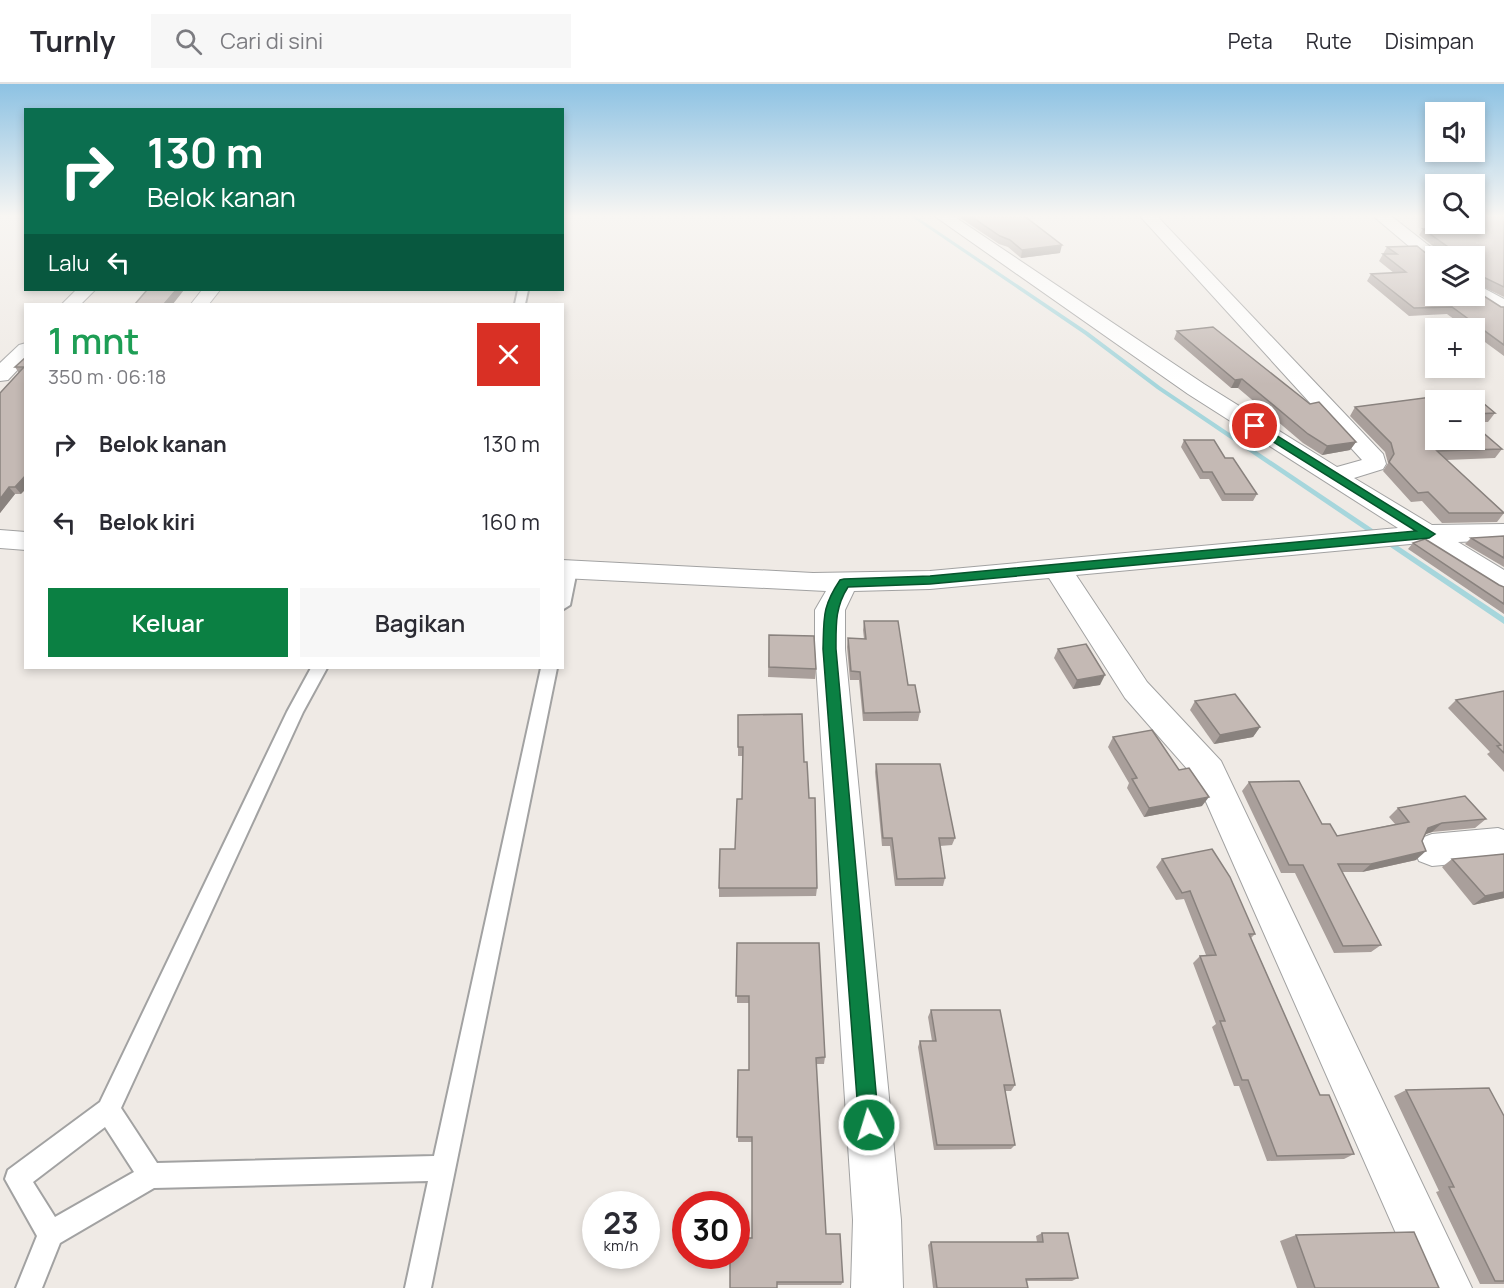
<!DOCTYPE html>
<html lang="id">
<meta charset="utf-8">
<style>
:root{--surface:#fff;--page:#f7f7f7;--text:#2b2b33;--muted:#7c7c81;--line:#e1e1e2;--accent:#0b8043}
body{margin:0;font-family:Manrope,sans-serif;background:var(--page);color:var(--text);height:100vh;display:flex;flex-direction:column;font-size:22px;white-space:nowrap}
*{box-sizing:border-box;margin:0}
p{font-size:20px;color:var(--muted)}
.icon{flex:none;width:33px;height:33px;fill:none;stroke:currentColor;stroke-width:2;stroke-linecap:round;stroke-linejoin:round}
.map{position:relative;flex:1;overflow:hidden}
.details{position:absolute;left:24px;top:219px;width:540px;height:366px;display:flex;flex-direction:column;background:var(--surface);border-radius:0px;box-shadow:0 3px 9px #0003}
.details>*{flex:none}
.hud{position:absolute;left:24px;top:24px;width:540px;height:183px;border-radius:0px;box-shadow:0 3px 9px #0003;background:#0b6e4f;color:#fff;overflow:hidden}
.buttons{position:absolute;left:1425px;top:18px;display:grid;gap:12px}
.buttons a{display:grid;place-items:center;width:60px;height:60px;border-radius:0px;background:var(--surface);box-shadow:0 3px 9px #0003;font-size:30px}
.speed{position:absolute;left:582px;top:1107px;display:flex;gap:12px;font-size:30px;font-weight:700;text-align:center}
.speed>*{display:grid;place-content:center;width:78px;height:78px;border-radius:50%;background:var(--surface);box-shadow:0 3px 9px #0003;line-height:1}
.speed small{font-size:15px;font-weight:400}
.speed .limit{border:9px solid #d22;background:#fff;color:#111}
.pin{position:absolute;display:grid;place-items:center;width:51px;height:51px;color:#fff;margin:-26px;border:3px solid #fff;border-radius:50%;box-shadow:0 2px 6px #0007}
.me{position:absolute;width:66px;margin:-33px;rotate:355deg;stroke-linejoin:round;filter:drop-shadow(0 0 4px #0008)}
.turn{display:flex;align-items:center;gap:21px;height:126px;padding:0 24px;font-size:27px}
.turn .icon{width:78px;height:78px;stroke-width:2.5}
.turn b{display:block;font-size:42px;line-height:51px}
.then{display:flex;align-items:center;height:57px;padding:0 24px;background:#0003;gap:12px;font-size:22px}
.round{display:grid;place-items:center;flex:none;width:63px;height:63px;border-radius:0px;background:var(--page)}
.head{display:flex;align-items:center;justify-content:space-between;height:102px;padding:0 24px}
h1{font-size:36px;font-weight:600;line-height:45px;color:#1e9e55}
.primary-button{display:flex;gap:12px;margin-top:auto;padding:12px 24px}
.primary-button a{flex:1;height:69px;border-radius:0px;background:var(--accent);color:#fff;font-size:24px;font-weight:600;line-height:69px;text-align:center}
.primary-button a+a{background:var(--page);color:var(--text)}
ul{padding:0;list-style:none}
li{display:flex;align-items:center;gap:18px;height:78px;padding:0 24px}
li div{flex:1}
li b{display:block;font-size:22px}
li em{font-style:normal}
header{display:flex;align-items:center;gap:36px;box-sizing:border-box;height:84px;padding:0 30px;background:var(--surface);border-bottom:2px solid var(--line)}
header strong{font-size:28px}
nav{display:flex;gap:33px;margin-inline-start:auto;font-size:21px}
.search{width:420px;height:54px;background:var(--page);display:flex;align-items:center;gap:15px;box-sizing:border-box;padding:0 21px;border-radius:0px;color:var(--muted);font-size:22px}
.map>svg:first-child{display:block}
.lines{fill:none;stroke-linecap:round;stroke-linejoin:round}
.stream{fill:#a6d6dc;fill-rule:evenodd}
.lane-casing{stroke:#a2a2a2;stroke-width:4}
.street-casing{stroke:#a2a2a2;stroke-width:2}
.lane{fill:#fff;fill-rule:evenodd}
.street{fill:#fff;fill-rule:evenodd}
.wall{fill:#a99f9b}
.shaded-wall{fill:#89827e}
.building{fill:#c4b9b4;stroke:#89827e;stroke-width:1.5}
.route{fill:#0b8043;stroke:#07532c;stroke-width:1.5}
</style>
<header>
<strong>Turnly</strong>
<div class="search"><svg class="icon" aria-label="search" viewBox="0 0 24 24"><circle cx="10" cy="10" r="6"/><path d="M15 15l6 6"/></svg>Cari di sini</div>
<nav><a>Peta</a><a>Rute</a><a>Disimpan</a></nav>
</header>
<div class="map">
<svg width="1504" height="1204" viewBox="0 0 1504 1204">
<rect width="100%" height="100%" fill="#efeae5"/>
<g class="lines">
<polygon class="stream" points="909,131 914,131 1088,248 1161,303 1504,533 1504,540 1157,305 1084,250"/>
<g class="lane-casing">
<g id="lane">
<polygon points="518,206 528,206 525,220 515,220"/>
<polygon points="570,481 577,486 570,521 562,526 562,487 565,483"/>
<path d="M311,584H327L303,628L121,1024L157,1079L434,1072L541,584H557L431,1204H405L428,1097L154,1104L60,1159L42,1204H16L37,1152L5,1095L8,1086L100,1018L287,628ZM105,1043L134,1088L55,1133L33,1098Z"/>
</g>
</g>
<g class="street-casing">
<g id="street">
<polygon points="933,131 952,131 1204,300 1337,383 1362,376 1139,131 1156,131 1383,370 1386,380 1383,385 1354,394 1432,441 1504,440 1504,456 1458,458 1504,486 1504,508 1494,506 1421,459 1076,491 1147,598 1221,677 1472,1204 1420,1204 1196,695 1125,614 1049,494 930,505 854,507 845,526 845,565 901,1136 903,1204 851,1204 853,1136 815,565 815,526 826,507 562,494 562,476 813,489 930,487 1398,444 1188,310"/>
<polygon points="1372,131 1390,131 1442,172 1436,172 1436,181 1430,180"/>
<polygon points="1474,199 1504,215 1504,230 1497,228 1473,212"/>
<polygon points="76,206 95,206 81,220 62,220"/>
<polygon points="202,206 220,206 209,220 191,220"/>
<polygon points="26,259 26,277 8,296 0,297 0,279 19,261"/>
<polygon points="0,446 26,448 26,466 0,464"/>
<polygon points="1498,744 1504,746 1504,779 1496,776 1432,782 1419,777 1414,766 1419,755 1432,750"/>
</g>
</g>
<use href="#lane" class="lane"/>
<use href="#street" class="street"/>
</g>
<g class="wall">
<polygon points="956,131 1023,131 1060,169 1021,174 1008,163 999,160"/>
<polygon points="1474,131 1504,131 1504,213 1477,200 1476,207 1501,223 1504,223 1504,272 1474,250 1474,244 1466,244 1447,230 1409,232 1367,197 1371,190 1394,189 1379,177 1383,170 1384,170 1383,170 1387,163 1417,162 1436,212 1474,172 1439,172 1442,169 1419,151 1423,145 1437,144 1431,140 1435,134 1436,140 1474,140"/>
<polygon points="1177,247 1356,358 1350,366 1322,371 1303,359 1238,304 1231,304 1174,255"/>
<polygon points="26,273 21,410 15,410 0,429 0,309 19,289 15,283"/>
<polygon points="1470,308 1495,329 1488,338 1474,338 1474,316 1436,316 1436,356 1474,356 1474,341 1502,365 1495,374 1446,376 1504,428 1504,429 1497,438 1442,439 1422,417 1411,418 1383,387 1388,379 1385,368 1350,332 1355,323"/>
<polygon points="1184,356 1225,374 1257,410 1253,417 1222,417 1209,395 1200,395 1181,363"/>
<polygon points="1504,452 1504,483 1465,460 1471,454"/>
<polygon points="1413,459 1499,501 1504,503 1504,530 1408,465"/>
<polygon points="864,537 908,601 920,628 918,637 863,637 859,596 850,596 847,563 848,554 864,555 863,546"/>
<polygon points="769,551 816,585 815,595 768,593"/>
<polygon points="1058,565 1100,601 1073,605 1054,574"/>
<polygon points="1504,607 1504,688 1487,670 1490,668 1448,624 1456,616"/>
<polygon points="1195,617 1260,643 1253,653 1214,660 1190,626"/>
<polygon points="738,631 804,678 809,714 817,804 816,812 719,813 719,804 735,765 742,715 743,672 738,672"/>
<polygon points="1113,653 1202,722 1144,733 1127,704 1129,699 1108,663"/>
<polygon points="876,680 955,754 952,761 940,762 945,794 943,802 895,802 890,762 882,762 875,688"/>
<polygon points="1249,698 1322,740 1337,752 1395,740 1389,733 1398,724 1486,735 1475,744 1432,748 1425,750 1422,757 1416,776 1362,788 1342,788 1381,861 1371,868 1334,869 1295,789 1281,789 1242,707"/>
<polygon points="1504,770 1504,814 1473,821 1442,783 1452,775"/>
<polygon points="1162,775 1255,850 1251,854 1320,1011 1354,1070 1344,1075 1267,1077 1239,1002 1234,1002 1212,943 1216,940 1193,879 1200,872 1206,871 1184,815 1176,816 1156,783"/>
<polygon points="737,859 825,973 824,980 816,980 826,1150 843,1198 841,1201 777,1201 752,1154 752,1058 738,1058 738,986 749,986 749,919 737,919"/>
<polygon points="931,926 1015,1001 1011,1007 1005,1007 1015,1061 1011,1065 934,1066 918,963 920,957 932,957 928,933"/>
<polygon points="1406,1006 1504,1032 1504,1200 1480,1200 1436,1108 1439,1107 1394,1012"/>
<polygon points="1042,1149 1078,1194 1072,1197 1027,1197 1028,1204 933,1204 928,1161 931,1158 1037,1158 1036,1152"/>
<polygon points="1296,1151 1439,1204 1297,1204 1280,1157"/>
</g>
<g class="shaded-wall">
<polygon points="1062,161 1060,169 1021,174 1022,166"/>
<polygon points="176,206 184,206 173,220 164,220"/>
<polygon points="1242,295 1238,304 1231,304 1235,296"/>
<polygon points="1356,358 1350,366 1322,371 1327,362"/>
<polygon points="26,391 26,405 21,410 15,403"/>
<polygon points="9,403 15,410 0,429 0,415"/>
<polygon points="1105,591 1100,601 1073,605 1077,596"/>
<polygon points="1260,643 1253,653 1214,660 1220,651"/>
<polygon points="1209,713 1202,722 1144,733 1149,724"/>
<polygon points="1442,739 1432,748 1418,753 1428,744"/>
<polygon points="1426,767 1416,776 1362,788 1371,780"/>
<polygon points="1504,808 1504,814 1473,821 1485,812"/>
</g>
<g class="building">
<polygon points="969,131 1023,131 1062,161 1022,166 1010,156 1000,152"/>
<polygon points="1474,131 1504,131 1504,203 1477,190 1476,207 1501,223 1504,223 1504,261 1452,223 1414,224 1371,190 1406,188 1383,170 1397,170 1387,163 1417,162 1433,175 1436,175 1436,212 1474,212 1474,172 1442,172 1442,167 1448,167 1448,163 1423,145 1450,144 1443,140 1474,140 1474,133 1477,133"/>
<polygon points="147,206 176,206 164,220 135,220"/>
<polygon points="1213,243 1310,320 1319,318 1356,358 1327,362 1308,350 1242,295 1235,296 1177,247"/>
<polygon points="26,273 26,391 15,403 9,403 0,415 0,309 24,283 15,283"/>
<polygon points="1470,308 1495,329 1474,330 1474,316 1436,316 1436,356 1474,356 1474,341 1502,365 1437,367 1504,429 1449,429 1428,408 1418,409 1389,378 1394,370 1391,359 1355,323"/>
<polygon points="1184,356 1214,356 1225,374 1233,374 1257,410 1225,410 1212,388 1203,388"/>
<polygon points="1504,452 1504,474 1471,454"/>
<polygon points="1425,455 1499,501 1504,503 1504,520 1413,459"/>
<polygon points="864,537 898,537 908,601 915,601 920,628 864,629 860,588 851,587 848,554 866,555"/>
<polygon points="769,551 814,552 816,585 769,583"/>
<polygon points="1086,560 1105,591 1077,596 1058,565"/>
<polygon points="1504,607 1504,669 1497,662 1501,661 1456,616"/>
<polygon points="1235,610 1260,643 1220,651 1195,617"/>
<polygon points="802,630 804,678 807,678 809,714 815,714 817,804 719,804 720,765 735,765 737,715 742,715 743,663 738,663 738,631"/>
<polygon points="1152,646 1179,686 1189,684 1209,713 1149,724 1132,695 1137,694 1113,653"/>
<polygon points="876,680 940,680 955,754 939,754 945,794 897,795 892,754 883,754"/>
<polygon points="1299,697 1322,740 1330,740 1337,752 1409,738 1398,724 1465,712 1486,735 1442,739 1428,744 1422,757 1426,767 1371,780 1338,780 1381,861 1343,862 1303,781 1289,781 1249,698"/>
<polygon points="1212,765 1230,793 1255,850 1249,850 1320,1011 1329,1011 1354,1070 1277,1072 1248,996 1242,996 1220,937 1225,937 1200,872 1216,871 1190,807 1182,809 1162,775"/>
<polygon points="1504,770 1504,808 1485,812 1452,775"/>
<polygon points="737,859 819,859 825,973 816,974 826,1150 840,1150 843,1198 777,1198 777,1204 730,1204 730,1172 736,1172 736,1154 752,1154 752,1053 737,1053 738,986 749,986 749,912 736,912"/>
<polygon points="931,926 1000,926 1015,1001 1004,1001 1015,1061 937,1061 920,957 936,957"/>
<polygon points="1489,1004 1504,1032 1504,1197 1495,1197 1449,1103 1454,1103 1406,1006"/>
<polygon points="1414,1148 1439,1204 1315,1204 1296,1151"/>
<polygon points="1042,1149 1068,1149 1078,1194 1026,1195 1028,1204 937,1204 931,1158 1043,1158"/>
</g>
<linearGradient id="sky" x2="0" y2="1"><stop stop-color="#8dc2e3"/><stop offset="0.44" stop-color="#f8f6f3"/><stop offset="1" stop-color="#f8f6f3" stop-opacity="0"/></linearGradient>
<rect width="1504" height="300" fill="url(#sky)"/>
<path class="route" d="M1251,340H1258L1435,450L1429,454L930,500L848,503C835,523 836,541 836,565L879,1041L876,1048L869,1051L862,1048L859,1041L823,565C824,533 822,523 840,496L844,495L930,492L1416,447L1251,344Z"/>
</svg>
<div class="buttons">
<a><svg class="icon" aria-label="sound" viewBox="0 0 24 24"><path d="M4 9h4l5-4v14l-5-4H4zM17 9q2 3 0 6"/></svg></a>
<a><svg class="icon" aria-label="search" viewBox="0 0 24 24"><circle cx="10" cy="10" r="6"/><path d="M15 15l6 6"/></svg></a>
<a><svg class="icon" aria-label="layers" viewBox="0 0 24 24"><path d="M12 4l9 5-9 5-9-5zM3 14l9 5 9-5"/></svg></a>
<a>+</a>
<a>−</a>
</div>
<div class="speed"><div>23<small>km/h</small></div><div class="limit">30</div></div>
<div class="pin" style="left:1255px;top:342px;background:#d93025"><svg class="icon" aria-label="arrive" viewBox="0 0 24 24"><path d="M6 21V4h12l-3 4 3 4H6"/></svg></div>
<svg class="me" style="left:869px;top:1041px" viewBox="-20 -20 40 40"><circle r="17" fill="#0b8043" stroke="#fff" stroke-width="3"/><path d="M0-11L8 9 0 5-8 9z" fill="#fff"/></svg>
<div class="hud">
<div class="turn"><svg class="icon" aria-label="right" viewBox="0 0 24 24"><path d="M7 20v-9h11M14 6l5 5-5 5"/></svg><div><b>130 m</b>Belok kanan</div></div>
<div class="then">Lalu<svg class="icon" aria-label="left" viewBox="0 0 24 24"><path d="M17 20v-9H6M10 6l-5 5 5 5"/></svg></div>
</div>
<section class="details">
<div class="head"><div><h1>1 mnt</h1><p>350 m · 06:18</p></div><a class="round" style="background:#d93025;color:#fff"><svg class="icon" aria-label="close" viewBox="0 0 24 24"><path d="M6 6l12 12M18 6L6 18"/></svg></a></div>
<ul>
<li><svg class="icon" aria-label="right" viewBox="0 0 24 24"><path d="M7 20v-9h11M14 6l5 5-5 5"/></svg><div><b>Belok kanan</b></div><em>130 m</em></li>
<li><svg class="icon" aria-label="left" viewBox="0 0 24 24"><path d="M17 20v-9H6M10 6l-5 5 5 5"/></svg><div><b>Belok kiri</b></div><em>160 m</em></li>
</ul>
<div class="primary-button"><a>Keluar</a><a>Bagikan</a></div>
</section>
</div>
